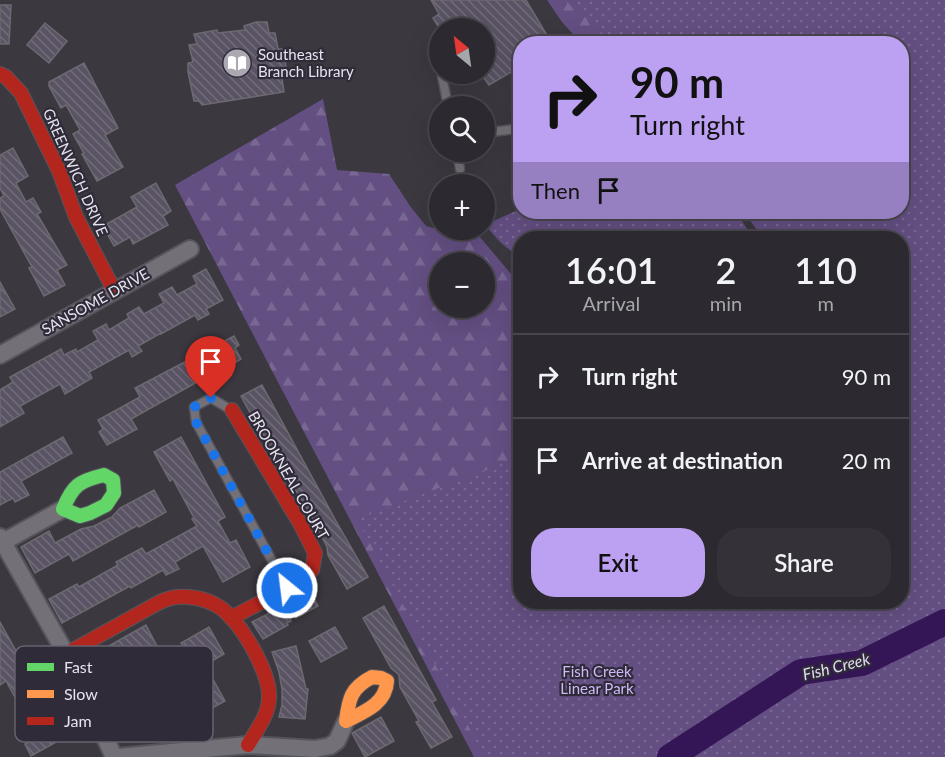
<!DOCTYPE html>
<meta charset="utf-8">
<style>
:root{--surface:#2c2a30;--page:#343238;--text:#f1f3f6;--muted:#a6a7ab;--line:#48464c;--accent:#bca0f2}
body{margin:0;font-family:Lato,sans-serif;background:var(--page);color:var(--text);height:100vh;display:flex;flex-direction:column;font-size:22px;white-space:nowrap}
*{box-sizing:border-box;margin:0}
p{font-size:20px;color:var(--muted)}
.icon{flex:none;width:33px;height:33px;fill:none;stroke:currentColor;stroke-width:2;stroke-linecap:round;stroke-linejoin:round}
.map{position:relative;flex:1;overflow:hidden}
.side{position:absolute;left:513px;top:231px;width:396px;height:378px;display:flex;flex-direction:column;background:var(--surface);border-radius:24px;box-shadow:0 6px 24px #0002,0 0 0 2px var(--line)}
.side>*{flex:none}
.top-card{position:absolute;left:513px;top:36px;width:396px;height:183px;border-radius:24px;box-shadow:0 6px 24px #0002,0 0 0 2px var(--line);background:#bca0f2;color:#111;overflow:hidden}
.needle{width:39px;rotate:331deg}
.fabs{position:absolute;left:429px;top:18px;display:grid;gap:12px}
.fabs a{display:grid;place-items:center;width:66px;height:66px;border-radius:50%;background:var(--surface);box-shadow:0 6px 24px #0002,0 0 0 2px var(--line);font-size:30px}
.pin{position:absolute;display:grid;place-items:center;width:51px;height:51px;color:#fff;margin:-62px -26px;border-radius:50% 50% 50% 0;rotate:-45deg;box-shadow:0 0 6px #0007}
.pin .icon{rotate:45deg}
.me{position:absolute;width:66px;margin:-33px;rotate:331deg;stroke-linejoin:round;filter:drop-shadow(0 0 4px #0008)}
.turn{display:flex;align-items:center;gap:21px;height:126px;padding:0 18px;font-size:27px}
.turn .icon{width:78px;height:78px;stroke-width:2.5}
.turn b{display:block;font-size:42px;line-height:51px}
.then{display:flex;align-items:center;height:57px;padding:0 18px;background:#0003;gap:12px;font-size:22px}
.eta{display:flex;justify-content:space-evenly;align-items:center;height:102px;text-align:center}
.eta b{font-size:36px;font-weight:600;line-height:42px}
.button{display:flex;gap:12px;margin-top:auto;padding:12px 18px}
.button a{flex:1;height:69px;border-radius:24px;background:var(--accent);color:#111;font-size:24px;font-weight:600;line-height:69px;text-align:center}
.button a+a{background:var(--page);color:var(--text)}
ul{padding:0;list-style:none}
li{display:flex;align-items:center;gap:18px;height:84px;padding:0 18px;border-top:2px solid var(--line)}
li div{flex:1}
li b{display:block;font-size:22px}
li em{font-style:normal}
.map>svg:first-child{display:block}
.forest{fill:url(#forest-firs);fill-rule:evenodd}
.park{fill:url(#park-dots)}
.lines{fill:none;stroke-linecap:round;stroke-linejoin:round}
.river{stroke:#341555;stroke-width:26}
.building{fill:url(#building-back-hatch);stroke:#6c6a70;stroke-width:1.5}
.lane-casing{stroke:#56545b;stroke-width:11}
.street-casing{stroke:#56545b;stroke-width:20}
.fast-casing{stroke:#56545b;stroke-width:16}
.slow-casing{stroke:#56545b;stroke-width:16}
.jam-casing{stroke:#56545b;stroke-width:16}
.lane{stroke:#737177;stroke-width:8}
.street{stroke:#737177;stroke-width:16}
.fast{stroke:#63d668;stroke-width:14}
.slow{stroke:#ff974d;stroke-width:14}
.jam{stroke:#b3261e;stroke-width:14}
.route{stroke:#1a73e8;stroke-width:10;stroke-dasharray:0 18}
.labels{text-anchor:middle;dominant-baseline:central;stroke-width:4.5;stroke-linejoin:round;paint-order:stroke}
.poi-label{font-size:15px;fill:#e7e4ee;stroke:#302b39;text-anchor:start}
.street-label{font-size:15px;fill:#e7e4ee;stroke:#302b39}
.park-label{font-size:15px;fill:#cfb9f6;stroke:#302b39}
.water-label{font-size:16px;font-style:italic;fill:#e2dbf0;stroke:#302b39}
.key{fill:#302b39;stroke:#67626f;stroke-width:1.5}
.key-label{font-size:16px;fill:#e7e4ee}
</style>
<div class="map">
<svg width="945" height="757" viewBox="0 0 945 757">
<defs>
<pattern id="forest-firs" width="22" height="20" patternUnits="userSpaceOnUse" patternTransform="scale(1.5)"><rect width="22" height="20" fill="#634f82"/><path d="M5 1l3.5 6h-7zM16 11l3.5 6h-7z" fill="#796894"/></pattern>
<pattern id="park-dots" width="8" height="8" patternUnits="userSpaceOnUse" patternTransform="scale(1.5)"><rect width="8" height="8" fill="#634f82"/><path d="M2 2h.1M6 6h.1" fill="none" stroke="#796894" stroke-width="1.8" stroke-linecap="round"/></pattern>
<pattern id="building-back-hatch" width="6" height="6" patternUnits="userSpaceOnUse" patternTransform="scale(1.5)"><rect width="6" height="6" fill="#5a5364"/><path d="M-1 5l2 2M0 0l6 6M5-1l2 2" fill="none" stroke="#726c7a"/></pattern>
</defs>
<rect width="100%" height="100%" fill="#3b3840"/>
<path class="forest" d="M547,0H945V757H474L175,185L323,99L337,170L389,174L410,206L426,226L449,232L459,230H474L511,274L520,290V602H902V238H739L757,230L744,212H902V44L581,43L562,22ZM440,262H484V308H440Z"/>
<g class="park">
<polygon points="564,0 945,0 945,757 485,757 357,519 497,466 520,455 520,602 902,602 902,238 770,238 753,212 902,212 902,44 617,43"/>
<polygon points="520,209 520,212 736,212 753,238 520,238 520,258 501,243 485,225"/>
</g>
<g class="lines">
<polyline class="river" points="670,757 801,672 862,663 945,622"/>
</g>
<g class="building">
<polygon points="431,0 526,0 548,37 543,40 545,44 520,44 520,84 513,71 489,85 484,78 484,28 439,28 433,18 439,14"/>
<polygon points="0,5 11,5 9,44 0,44"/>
<polygon points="256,22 267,22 269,33 275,33 278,49 282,49 285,56 286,70 281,72 284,92 202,105 199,101 194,101 188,72 188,63 193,62 189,45 197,44 194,34 217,30 218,33 245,30 244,26"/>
<polygon points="45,23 67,41 49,63 27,45"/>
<polygon points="84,63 118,128 105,135 123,167 97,181 82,154 84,153 73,134 80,130 66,105 61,108 49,86 49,82"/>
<polygon points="13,148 28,176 16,183 26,202 33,198 41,212 37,214 67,265 57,270 65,285 44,296 29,268 32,267 0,209 0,198 4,196 0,188 0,155"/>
<polygon points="156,183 171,211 163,216 168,225 133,244 130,237 114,246 103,226 137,207 131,197"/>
<polygon points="206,269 223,300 206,309 209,314 198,320 195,315 161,334 161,333 138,346 142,351 132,357 129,350 89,372 92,378 65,394 60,384 20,406 24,413 0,427 0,390 13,382 10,377 61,349 64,355 76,349 77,352 98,340 93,331 106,324 109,330 129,318 127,314 139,307 144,314 164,303 159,294 172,287 177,295 197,284 193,276"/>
<polygon points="0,282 15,309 0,317"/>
<polygon points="234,336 239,345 235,348 241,359 214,375 213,373 131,419 137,429 107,445 99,432 103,429 98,420 140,397 135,388"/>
<polygon points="262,385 336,521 368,577 347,589 328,555 327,547 313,519 260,431 241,396"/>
<polygon points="63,437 72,453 21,481 29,495 15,502 13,498 0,505 0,472"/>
<polygon points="181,437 225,517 218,521 230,543 236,540 250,567 223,582 203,546 175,562 179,569 166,575 163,570 131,588 130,586 62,623 49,599 77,584 79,587 118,565 116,562 142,548 146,554 197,526 192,519 194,518 173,479 170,481 154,452"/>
<polygon points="154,490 166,512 139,527 138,525 73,561 69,554 35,573 21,547 49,531 55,543 81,529 94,526 112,517 120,508"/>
<polygon points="310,591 318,606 296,618 288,603"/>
<polygon points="287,604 291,621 287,623 288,625 263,639 252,622"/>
<polygon points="384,606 436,700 432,702 452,737 431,748 416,722 419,721 400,687 399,675 391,668 363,618"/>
<polygon points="0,622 31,678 35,676 67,736 31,756 25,744 31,741 21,723 27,719 6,681 0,685"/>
<polygon points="146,625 159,650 96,687 83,664 97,656 96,653"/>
<polygon points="209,627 224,654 205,665 225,701 196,717 197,718 184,725 180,719 167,727 162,719 124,740 109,713 135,698 142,711 181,690 184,696 204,685 181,643"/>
<polygon points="335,627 347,648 321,662 309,641"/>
<polygon points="296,646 306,689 308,689 305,719 279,717 282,705 282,689 279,672 272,652"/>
<polygon points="381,717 394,741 365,757 352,733"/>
</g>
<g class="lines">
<g class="lane-casing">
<g id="lane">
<polyline points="442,76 448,106"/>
<polyline points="484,133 515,129"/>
<polyline points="457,152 460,169"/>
<polyline points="231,410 211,398 194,407 196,422 287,588"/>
</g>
</g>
<g class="street-casing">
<g id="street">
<polyline points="0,355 190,249"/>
<polyline points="0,537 66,654 114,757"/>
<polyline points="3,542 63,509"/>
<polyline points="118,757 248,745 315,749 330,746 337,741 346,721"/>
</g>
</g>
<g class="fast-casing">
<path id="fast" d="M104,475L113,480L114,493L106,505L90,513L80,516L63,509C73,485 79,481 104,475Z"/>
</g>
<g class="slow-casing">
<path id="slow" d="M372,677L381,678L387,681C386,704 364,712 346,721C349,698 351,688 372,677Z"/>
</g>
<g class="jam-casing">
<g id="jam">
<polyline points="0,74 6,77 21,93 59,171 76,217 114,290"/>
<polyline points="231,618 301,581 312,570 315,553 301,525 232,410"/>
<path d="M66,654L158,603C162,601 167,599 171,598C185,595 204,598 216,605C239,617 271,673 269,699C268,716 256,731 248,745"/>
</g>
</g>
<use href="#lane" class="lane"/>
<use href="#street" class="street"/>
<use href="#fast" class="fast"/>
<use href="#slow" class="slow"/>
<use href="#jam" class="jam"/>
</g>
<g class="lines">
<polyline class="route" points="211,398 194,407 196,422 287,588"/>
</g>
<defs>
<g id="library-disc" transform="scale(1.5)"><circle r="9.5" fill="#aba8b1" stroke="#302b39"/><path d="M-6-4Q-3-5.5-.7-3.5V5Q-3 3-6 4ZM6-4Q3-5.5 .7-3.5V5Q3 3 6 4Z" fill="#fff"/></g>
</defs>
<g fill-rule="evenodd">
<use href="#library-disc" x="237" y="63"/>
</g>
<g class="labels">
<g class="poi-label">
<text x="258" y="54">Southeast<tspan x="258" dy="17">Branch Library</tspan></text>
</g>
<g class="street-label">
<text transform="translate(76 172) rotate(66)">GREENWICH DRIVE</text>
<text transform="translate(95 301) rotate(-29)">SANSOME DRIVE</text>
<text transform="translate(289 475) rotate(60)">BROOKNEAL COURT</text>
</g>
<g class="park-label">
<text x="597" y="671">Fish Creek<tspan x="597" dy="17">Linear Park</tspan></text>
</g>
<g class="water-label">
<text transform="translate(836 666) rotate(-14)">Fish Creek</text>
</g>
</g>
<rect x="15" y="646" width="198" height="96" rx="9" class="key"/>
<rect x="27" y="663" width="27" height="8" fill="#63d668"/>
<rect x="27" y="690" width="27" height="8" fill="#ff974d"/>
<rect x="27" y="717" width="27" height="8" fill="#b3261e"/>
<g class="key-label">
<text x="64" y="673">Fast</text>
<text x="64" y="700">Slow</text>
<text x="64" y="727">Jam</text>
</g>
</svg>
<div class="fabs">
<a><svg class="needle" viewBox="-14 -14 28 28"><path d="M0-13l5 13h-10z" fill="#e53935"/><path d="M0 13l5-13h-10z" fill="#a6a7ab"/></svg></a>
<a><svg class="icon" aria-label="search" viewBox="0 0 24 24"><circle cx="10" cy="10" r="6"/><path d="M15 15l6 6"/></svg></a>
<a>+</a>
<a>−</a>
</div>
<div class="pin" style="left:211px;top:398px;background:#d93025"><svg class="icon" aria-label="arrive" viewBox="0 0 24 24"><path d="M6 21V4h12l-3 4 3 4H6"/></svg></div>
<svg class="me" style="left:287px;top:588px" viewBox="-20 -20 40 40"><circle r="17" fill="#1a73e8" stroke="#fff" stroke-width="3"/><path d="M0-11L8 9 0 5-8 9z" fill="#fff"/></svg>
<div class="top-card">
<div class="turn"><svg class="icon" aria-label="right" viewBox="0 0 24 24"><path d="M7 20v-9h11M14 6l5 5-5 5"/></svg><div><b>90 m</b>Turn right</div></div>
<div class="then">Then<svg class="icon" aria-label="arrive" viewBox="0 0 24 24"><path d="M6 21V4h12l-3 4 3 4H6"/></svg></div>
</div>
<section class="side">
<div class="eta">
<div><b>16:01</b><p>Arrival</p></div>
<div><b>2</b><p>min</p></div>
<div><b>110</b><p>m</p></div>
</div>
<ul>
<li><svg class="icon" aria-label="right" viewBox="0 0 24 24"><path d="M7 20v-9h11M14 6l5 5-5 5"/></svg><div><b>Turn right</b></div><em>90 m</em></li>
<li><svg class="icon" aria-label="arrive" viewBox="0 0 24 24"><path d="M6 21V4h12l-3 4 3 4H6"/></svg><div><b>Arrive at destination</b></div><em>20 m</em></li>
</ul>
<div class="button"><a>Exit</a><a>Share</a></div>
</section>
</div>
